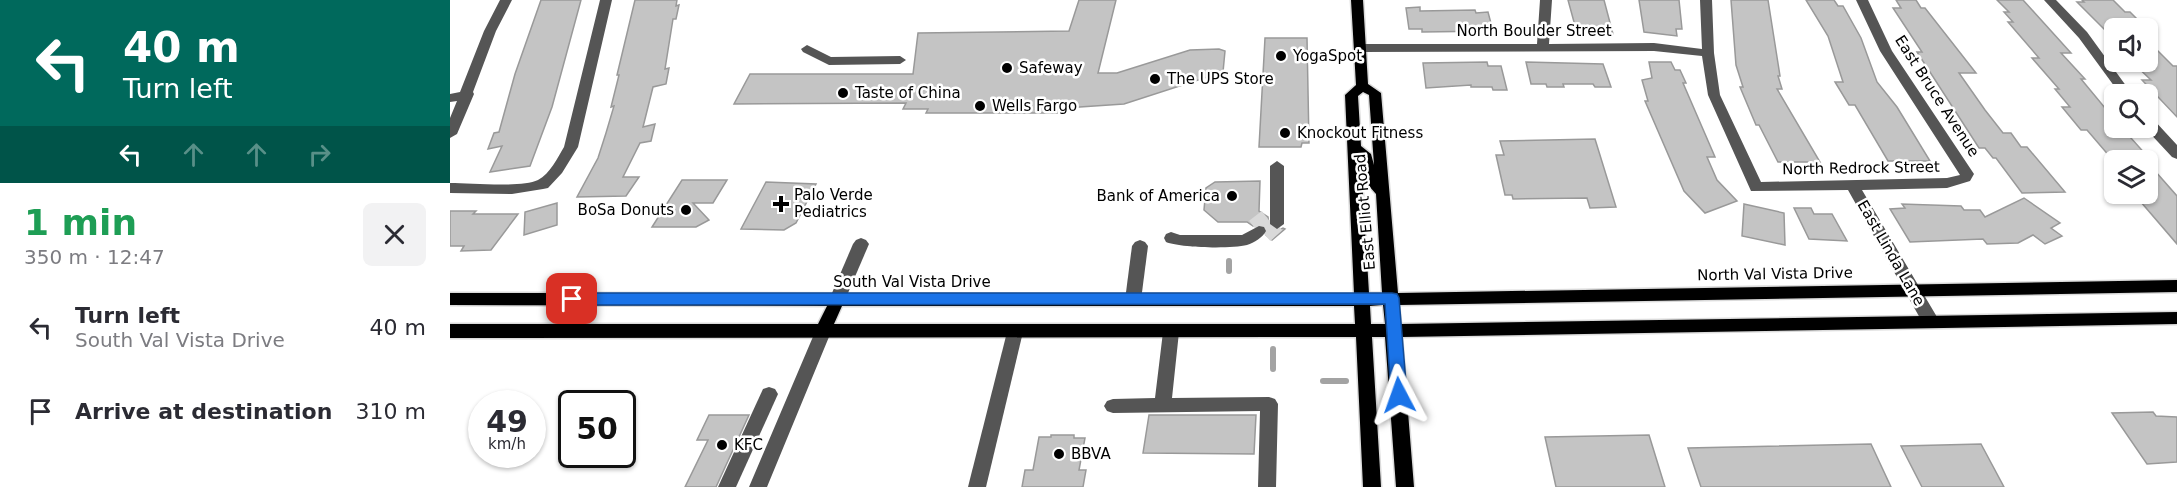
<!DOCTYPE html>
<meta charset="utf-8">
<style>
:root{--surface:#fff;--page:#f2f2f3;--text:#2b2b33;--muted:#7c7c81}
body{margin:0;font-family:"DejaVu Sans",sans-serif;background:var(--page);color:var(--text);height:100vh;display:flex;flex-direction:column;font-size:22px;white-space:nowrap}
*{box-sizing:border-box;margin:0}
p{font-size:20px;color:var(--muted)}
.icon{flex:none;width:33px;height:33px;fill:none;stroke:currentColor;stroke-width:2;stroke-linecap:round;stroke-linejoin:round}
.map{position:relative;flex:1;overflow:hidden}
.sheet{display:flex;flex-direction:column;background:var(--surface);width:450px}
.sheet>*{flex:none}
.banner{background:#00695c;color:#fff;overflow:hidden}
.controls{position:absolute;left:1654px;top:18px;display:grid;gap:12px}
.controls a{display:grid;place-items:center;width:54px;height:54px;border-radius:9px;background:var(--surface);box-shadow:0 2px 4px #0004;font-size:30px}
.speed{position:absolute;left:18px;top:390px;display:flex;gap:12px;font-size:30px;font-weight:700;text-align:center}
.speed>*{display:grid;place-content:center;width:78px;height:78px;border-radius:50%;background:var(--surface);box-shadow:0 2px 4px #0004;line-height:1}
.speed small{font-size:15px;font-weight:400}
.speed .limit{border:3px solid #111;border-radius:9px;background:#fff;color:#111}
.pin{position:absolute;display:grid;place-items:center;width:51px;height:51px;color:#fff;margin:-26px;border-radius:12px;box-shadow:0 3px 9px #0006}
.me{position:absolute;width:66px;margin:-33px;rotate:356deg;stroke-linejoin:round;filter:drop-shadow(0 0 4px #0008)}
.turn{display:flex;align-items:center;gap:21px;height:126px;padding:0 24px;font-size:27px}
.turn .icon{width:78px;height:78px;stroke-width:2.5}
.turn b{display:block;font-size:42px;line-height:51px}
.lanes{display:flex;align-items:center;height:57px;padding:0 24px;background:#0003;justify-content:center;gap:30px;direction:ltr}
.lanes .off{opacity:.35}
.round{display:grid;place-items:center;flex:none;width:63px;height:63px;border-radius:9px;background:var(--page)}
.summary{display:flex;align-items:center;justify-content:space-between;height:102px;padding:0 24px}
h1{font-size:36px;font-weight:600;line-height:45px;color:#1e9e55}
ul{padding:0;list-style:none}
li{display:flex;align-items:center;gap:18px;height:84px;padding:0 24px}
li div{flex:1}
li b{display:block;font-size:22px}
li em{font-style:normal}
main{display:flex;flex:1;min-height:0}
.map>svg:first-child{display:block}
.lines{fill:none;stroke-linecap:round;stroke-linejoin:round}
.stream{stroke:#a3a3a3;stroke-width:6}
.building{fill:#c4c4c4;stroke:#999;stroke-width:1.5}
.minor-tunnel{stroke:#d9d9d9;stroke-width:16;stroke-dasharray:16 8;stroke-linecap:butt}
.major-casing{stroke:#dbdbdb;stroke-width:3}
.minor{fill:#555;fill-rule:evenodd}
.major{fill:#000;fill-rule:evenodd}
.route{fill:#1a73e8;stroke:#114b97;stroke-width:1.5}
.poi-dot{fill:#000;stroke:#fff;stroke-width:2}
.labels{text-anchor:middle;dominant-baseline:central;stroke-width:5;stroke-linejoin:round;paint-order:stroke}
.street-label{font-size:15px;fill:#000;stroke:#fff}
.poi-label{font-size:15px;fill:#000;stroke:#fff;text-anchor:start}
</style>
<main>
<section class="sheet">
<div class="banner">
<div class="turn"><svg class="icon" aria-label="left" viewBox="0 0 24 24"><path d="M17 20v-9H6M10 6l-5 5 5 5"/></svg><div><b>40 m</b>Turn left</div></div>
<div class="lanes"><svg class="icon" aria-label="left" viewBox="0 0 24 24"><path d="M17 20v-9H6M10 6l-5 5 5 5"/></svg><svg class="icon off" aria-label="ahead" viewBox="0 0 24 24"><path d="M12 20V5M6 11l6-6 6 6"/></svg><svg class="icon off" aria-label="ahead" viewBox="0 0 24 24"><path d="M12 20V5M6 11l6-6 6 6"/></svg><svg class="icon off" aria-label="right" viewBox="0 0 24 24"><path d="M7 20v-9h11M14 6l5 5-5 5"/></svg></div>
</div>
<div class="summary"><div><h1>1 min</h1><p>350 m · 12:47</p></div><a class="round"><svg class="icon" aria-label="close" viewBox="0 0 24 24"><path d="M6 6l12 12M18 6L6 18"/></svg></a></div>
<ul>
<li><svg class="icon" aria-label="left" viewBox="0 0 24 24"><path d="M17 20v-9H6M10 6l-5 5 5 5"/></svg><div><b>Turn left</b><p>South Val Vista Drive</p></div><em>40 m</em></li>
<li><svg class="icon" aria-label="arrive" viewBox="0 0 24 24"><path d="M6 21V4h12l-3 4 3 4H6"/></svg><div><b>Arrive at destination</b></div><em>310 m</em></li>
</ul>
</section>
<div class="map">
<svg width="1727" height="487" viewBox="0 0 1727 487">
<rect width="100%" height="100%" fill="#fff"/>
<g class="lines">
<g class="stream">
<polyline points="779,261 779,271"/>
<polyline points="823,349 823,369"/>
<polyline points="873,381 896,381"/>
</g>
</g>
<g class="building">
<polygon points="91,0 131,0 102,107 80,166 40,172 52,146 38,149 44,133 49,132 65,74"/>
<polygon points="185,0 227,0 226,6 229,5 226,19 223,19 215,69 219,68 216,84 203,87 193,127 205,124 201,141 190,143 173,177 189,177 176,196 127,197 148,158 156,133 164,106 161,107 169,75 167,75"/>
<polygon points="629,0 666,0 648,73 667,73 740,50 769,49 775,51 773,72 674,104 615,108 613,113 476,113 478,109 453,109 456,103 284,104 300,74 463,74 468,33 619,31"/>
<polygon points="1118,0 1154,0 1163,34 1127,33"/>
<polygon points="1189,0 1229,0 1232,29 1226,29 1227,36 1194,32"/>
<polygon points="1281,0 1318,0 1330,76 1328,76 1332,89 1327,89 1370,162 1328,162 1309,125 1306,125 1290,87 1293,87 1286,65"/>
<polygon points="1356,0 1384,0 1388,6 1393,6 1411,38 1427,82 1447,107 1480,161 1438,161 1405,105 1399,105 1385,82 1393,82 1378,36"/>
<polygon points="1446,0 1466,0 1471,8 1475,8 1526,73 1509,73 1535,110 1553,133 1561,133 1571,147 1577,147 1615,192 1572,193 1546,158 1543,158 1535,148 1529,148 1467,52 1472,52 1443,8 1451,8"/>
<polygon points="1547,0 1573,0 1621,53 1611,53 1635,79 1631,79 1665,120 1665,128 1672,128 1698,157 1661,158 1637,130 1631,130 1612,107 1620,107 1605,89 1609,89 1582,58 1589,58 1558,22 1563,22 1554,12 1559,12"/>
<polygon points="1632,0 1663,0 1675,12 1680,12 1696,28 1665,28 1665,40 1627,2 1634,2"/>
<polygon points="970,7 970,11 1025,10 1026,13 1038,12 1043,31 972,32 972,29 959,29 956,8"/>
<polygon points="815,38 857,38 859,143 852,143 851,147 809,147"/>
<polygon points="1698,41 1723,66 1727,66 1727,117 1692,80 1701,80 1682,62 1698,62"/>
<polygon points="1037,62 1038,66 1051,66 1057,90 1043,90 1042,87 1021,87 1021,85 976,88 973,63"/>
<polygon points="1076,62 1153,64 1161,87 1145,87 1143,84 1113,84 1114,87 1097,87 1096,84 1081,84"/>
<polygon points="1199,62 1221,62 1225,70 1230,70 1236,83 1233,83 1265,157 1257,157 1267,180 1287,201 1255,213 1234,191 1195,101 1198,101 1192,80 1202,78"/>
<polygon points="1145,139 1166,207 1140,208 1137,198 1063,199 1062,195 1055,195 1046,155 1054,155 1050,141"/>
<polygon points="1698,163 1727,196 1727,244 1684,194 1698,194"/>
<polygon points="232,180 277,180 263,203 243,203 259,220 246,227 202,227"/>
<polygon points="810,181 809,211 818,217 819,226 827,231 833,228 835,229 822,240 816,235 818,230 814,225 803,226 797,222 768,222 754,210 756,188 765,182"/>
<polygon points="316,182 366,184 346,223 334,230 291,229"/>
<polygon points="1574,198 1610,223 1601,228 1612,236 1595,244 1583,235 1568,243 1537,244 1533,239 1460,242 1440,209 1455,208 1452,204 1511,206 1514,210 1530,210 1535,217"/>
<polygon points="107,203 107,225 74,235 75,212"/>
<polygon points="1294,204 1334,213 1335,245 1292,236"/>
<polygon points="1344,208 1361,208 1364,214 1382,214 1397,241 1359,239"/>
<polygon points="0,211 26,211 23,214 68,214 41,250 11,251 14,246 0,246"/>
<polygon points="1703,412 1706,416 1727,417 1727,462 1697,464 1662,413"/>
<polygon points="259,415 299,415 266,487 235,487 258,440 247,440"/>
<polygon points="699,415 806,415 804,454 693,453"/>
<polygon points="601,435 624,435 624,438 635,438 629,470 636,470 633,487 572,487 575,470 583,470 589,437 601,437"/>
<polygon points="1199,435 1215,487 1106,487 1095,437"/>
<polygon points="1421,444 1441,487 1251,487 1238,448"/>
<polygon points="1531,444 1554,487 1472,487 1451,446"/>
</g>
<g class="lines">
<g class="minor-tunnel">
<polyline points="804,227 817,217"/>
<polyline points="815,235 827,224"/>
</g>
<g class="major-casing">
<path id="major" d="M901,0H913L918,84L931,93L948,293L1727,280V292L949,305L951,324L1727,312V324L952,337L964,487H946L935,337H922L931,487H913L906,337L0,338V324H368L377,306L0,305V293L904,294L895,95L906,85ZM913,92L919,95L924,165L921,154L911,146L908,96ZM912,178L926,194L932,293H919ZM933,305L935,324H921L920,306ZM392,306H904L905,324H384Z"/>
</g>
<g class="minor">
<polygon points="50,0 62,0 46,31 23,92 24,94 7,134 0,138 0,118 7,101 0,102 0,94 10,92 34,31"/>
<path d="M150,0H162L128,147L112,173L98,188L93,189L62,194L0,193V183C21,183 71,188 88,180C100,174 108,157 114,147Z"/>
<polygon points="1090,0 1102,0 1099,44 1204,43 1252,49 1250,0 1262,0 1264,53 1270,95 1311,182 1497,178 1510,175 1430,51 1406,0 1418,0 1442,51 1524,174 1520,181 1497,188 1412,190 1487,317 1489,322 1487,327 1481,328 1475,327 1398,190 1301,191 1258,95 1252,56 1204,51 910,52 904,48 910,44 1087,44"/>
<polygon points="1594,0 1606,0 1637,32 1682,94 1670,94 1629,38"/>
<polygon points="357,45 381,57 450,56 456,60 450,64 379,65 353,52 351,49"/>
<polygon points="1698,118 1703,119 1727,145 1727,159 1722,157 1695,128 1698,128"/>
<polygon points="827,161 834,166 834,224 827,229 820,224 820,166"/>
<path d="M809,226L814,227L816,231C813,237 804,243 797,245C781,249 731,248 716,242L714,238L716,234L721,232L730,235H792Z"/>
<polygon points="411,238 416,240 419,244 395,300 393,304 387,306 381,304 379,300 403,244 406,240"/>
<polygon points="690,240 695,242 698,246 691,300 689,304 683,306 677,304 675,300 682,246 685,242"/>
<polygon points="373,325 379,327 381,332 317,487 299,487 365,332 367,327"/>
<polygon points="565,325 571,327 573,332 536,487 518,487 557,332 559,327"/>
<polygon points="721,325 727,327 729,332 722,398 819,397 825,399 828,404 826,487 808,487 810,411 663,413 657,411 654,406 657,401 663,399 705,398 713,332 715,327"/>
<polygon points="319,387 325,389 328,394 286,487 268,487 313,389"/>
</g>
<use href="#major" class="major"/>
</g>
<polygon class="route" points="122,293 942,293 947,294 949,298 957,395 954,400 949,402 943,400 941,395 935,304 122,305 117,303 115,299 117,295"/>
<g class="poi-dot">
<circle cx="831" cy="56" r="6"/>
<circle cx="557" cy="68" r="6"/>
<circle cx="705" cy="79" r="6"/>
<circle cx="393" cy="93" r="6"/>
<circle cx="530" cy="106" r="6"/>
<circle cx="835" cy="133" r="6"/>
<circle cx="782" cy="196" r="6"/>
<path d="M328 195h6v6h6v6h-6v6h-6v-6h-6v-6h6z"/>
<circle cx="236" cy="210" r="6"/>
<circle cx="272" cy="445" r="6"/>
<circle cx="609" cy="454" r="6"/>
</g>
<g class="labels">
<g class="street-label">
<text x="1084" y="31">North Boulder Street</text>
<text transform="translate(1487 96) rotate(57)">East Bruce Avenue</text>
<text transform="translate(1411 168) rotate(-1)">North Redrock Street</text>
<text transform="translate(915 212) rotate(-95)">East Elliot Road</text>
<text transform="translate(1441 253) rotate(60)">East Linda Lane</text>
<text transform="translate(1325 274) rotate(-1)">North Val Vista Drive</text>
<text x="462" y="282">South Val Vista Drive</text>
</g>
<g class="poi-label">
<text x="843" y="56">YogaSpot</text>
<text x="569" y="68">Safeway</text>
<text x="717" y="79">The UPS Store</text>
<text x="405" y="93">Taste of China</text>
<text x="542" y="106">Wells Fargo</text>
<text x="847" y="133">Knockout Fitness</text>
<text x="344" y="195">Palo Verde<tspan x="344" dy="17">Pediatrics</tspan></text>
<text x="770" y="196" text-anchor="end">Bank of America</text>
<text x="224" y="210" text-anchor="end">BoSa Donuts</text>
<text x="284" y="445">KFC</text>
<text x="621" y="454">BBVA</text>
</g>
</g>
</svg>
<div class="controls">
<a><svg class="icon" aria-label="sound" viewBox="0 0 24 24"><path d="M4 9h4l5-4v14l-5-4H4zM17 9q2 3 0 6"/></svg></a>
<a><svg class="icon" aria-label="search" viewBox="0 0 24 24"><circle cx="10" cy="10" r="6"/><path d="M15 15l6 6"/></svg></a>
<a><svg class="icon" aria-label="layers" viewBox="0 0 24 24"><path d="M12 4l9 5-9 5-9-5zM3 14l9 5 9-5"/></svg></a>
</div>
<div class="speed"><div>49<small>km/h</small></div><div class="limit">50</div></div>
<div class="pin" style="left:122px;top:299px;background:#d93025"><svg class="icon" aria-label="arrive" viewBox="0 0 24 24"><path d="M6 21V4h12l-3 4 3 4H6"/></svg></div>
<svg class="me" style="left:949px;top:395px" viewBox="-20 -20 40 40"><path d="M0-17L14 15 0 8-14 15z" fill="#1a73e8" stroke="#fff" stroke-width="4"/></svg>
</div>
</main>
